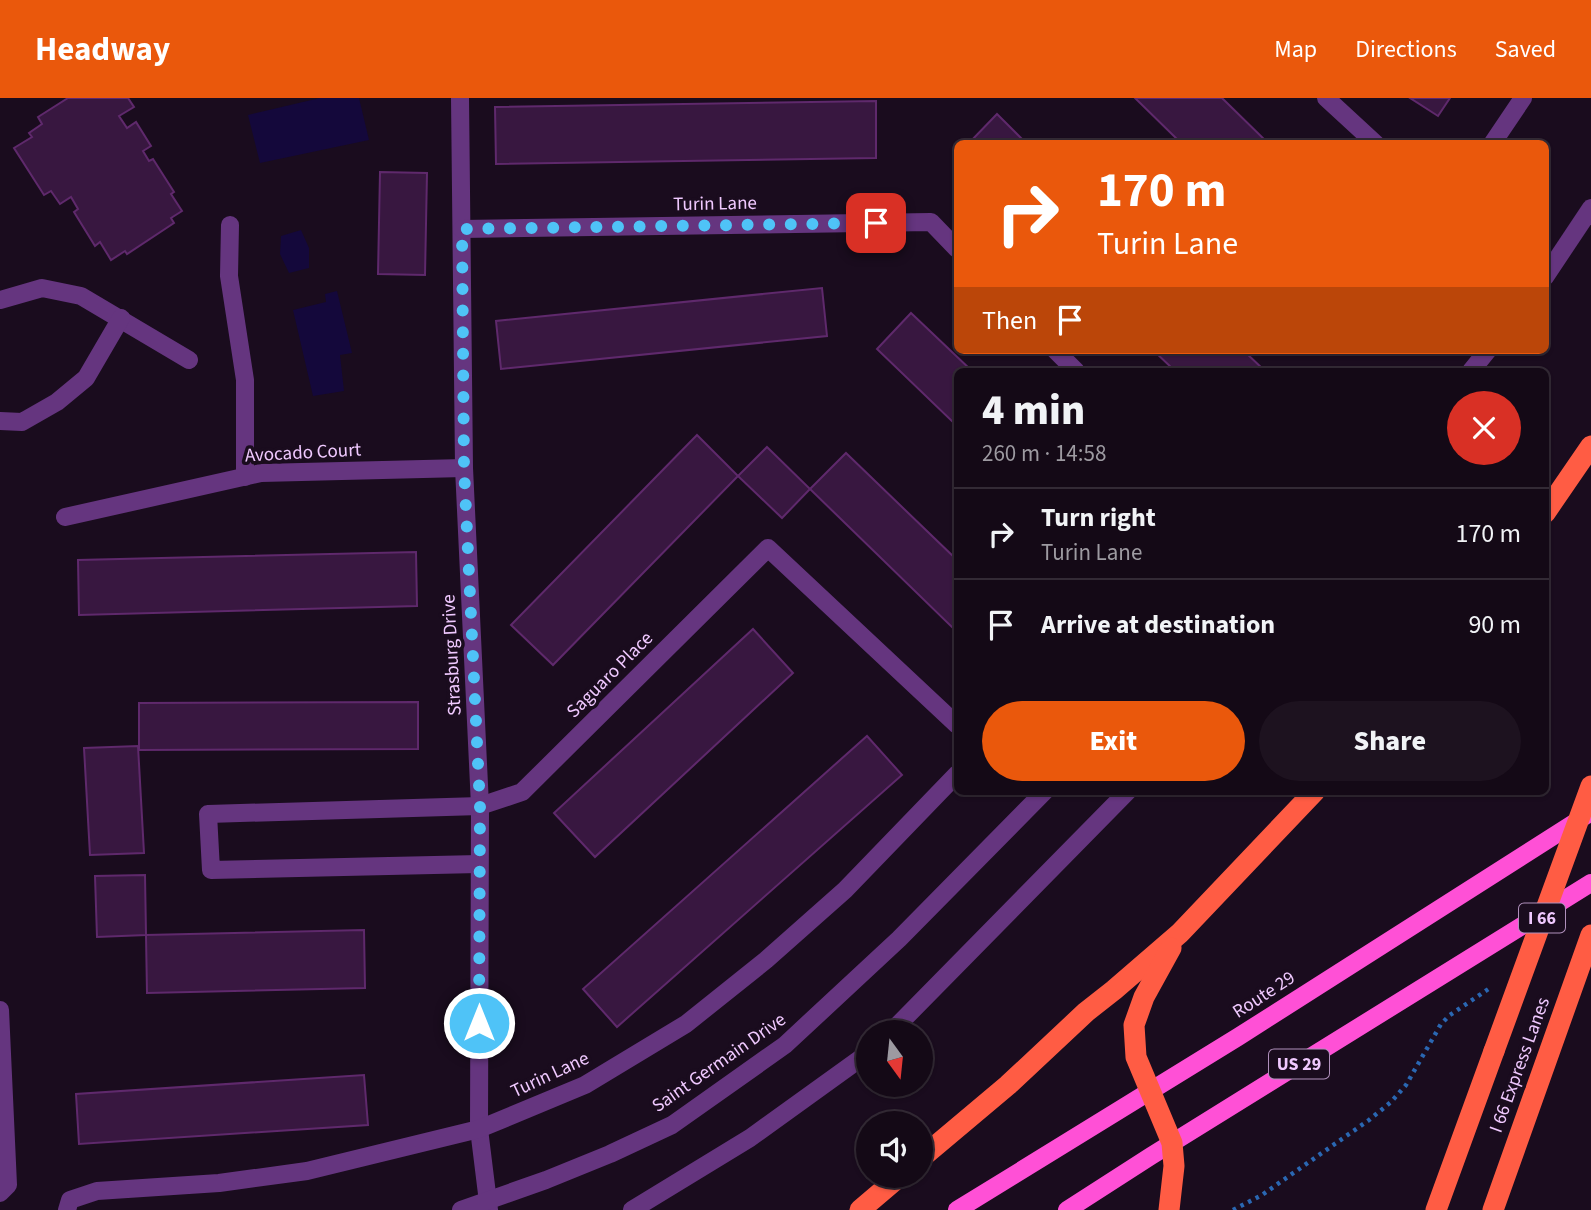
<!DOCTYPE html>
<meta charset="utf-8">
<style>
:root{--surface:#140916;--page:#1d121f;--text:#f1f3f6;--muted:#9d9aa1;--line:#332a35;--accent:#ea580c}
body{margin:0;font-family:"Source Sans 3",sans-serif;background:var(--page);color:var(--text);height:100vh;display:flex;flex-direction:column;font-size:26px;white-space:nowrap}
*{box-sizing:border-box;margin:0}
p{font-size:23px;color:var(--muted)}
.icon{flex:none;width:38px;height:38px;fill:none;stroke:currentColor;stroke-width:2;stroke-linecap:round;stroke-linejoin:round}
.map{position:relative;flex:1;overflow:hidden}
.sheet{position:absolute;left:954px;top:270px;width:595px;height:427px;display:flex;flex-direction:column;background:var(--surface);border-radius:10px;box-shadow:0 2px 5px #0004,0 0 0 2px var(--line)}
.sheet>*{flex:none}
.top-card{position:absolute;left:954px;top:42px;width:595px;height:214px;border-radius:10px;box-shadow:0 2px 5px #0004,0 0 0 2px var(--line);background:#ea580c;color:#fff;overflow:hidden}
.needle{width:46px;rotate:165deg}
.fabs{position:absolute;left:856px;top:922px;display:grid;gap:14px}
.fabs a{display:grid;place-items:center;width:77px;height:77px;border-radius:50%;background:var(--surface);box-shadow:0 2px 5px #0004,0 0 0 2px var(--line);font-size:35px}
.pin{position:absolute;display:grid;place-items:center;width:60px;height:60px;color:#fff;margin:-30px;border-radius:14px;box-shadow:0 4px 10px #0006}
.me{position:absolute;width:77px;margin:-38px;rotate:0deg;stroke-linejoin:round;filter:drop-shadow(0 0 5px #0008)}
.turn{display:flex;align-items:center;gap:24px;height:147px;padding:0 28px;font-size:32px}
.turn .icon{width:91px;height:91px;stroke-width:2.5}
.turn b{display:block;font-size:49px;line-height:60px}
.then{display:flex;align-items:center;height:66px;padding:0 28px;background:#0003;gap:14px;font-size:26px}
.round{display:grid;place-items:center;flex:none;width:74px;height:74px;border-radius:37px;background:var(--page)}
.overview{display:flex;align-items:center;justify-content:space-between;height:119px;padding:0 28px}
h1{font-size:42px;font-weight:800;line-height:52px}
.action{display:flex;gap:14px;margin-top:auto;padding:14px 28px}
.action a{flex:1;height:80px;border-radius:42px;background:var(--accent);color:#fff;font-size:28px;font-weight:800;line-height:80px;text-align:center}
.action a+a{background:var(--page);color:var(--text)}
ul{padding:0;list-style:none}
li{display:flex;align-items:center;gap:21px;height:91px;padding:0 28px;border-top:2px solid var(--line)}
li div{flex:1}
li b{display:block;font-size:26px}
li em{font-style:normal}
header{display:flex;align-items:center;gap:42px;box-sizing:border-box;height:98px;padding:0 35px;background:var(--accent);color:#fff}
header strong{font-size:33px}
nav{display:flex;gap:38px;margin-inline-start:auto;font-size:24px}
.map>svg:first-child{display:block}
.water{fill:#14083b}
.building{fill:#381740;stroke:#5f296c;stroke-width:2}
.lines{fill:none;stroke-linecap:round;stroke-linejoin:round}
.path{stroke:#2a67b2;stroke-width:4.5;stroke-dasharray:3.5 5;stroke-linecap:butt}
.minor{stroke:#65357f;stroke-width:18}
.major{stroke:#ff50d6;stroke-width:18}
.highway{stroke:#ff5c44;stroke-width:21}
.highway-bridge{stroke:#ff5c44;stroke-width:21}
.route{stroke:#4fc3f7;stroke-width:12;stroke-dasharray:0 21.6}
.labels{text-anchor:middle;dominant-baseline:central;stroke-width:7;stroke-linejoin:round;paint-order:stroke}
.shield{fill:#1a0c1e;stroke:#b090bc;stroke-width:2}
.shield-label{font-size:18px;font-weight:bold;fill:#f0c9ff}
.street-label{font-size:19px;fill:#f0c9ff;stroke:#1a0c1e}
</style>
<header>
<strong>Headway</strong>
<nav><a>Map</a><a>Directions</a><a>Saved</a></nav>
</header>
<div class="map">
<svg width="1591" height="1112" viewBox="0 0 1591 1112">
<rect width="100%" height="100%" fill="#1a0c1e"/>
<g class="water">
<polygon points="320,0 359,0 369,42 260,65 248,17"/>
<polygon points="301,132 309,150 309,170 289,175 280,156 281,138"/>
<polygon points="337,193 352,255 340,257 344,293 313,298 293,212 326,204 325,196"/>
</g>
<g class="building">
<polygon points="68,0 128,0 134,9 119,18 127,30 136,24 151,48 143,53 149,63 153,61 174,94 171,96 182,113 171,120 174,125 127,156 125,153 111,162 100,144 95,148 74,114 78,111 71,99 60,106 51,93 44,97 14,50 32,39 29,35 42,26 38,19"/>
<polygon points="1135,0 1222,0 1269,46 1182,46"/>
<polygon points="1410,0 1450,0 1438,18"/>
<polygon points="876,3 876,60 496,66 495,9"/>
<polygon points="997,16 1027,46 968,46"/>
<polygon points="380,74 427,75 425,177 378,176"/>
<polygon points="822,190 827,238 501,271 496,223"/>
<polygon points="911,215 972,273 957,273 957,328 877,251"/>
<polygon points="1153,252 1243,252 1265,273 1175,273"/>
<polygon points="697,337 738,378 553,567 511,527"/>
<polygon points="767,349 810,391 782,420 738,378"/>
<polygon points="846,355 957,462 957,534 810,391"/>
<polygon points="416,454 417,508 79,517 78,462"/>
<polygon points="753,531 793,575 595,759 554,715"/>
<polygon points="418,604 418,651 139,652 139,605"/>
<polygon points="867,638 902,677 617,929 583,891"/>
<polygon points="138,648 144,755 90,757 84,650"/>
<polygon points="145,777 146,837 97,839 95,778"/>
<polygon points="364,832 365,890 147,895 146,837"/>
<polygon points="364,977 368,1027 79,1046 76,996"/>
</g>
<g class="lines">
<polyline class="path" points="1233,1112 1262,1097 1369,1022 1391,1004 1406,987 1441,926 1450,917 1490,890"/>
<g class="minor">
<polyline points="460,0 464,370 480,708 479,1031 489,1112"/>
<polyline points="1326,0 1376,46"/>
<polyline points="1492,46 1523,0"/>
<polyline points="230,127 229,178 245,282 245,379"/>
<polyline points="462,131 931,124 957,151"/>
<polyline points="1545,179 1591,110"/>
<polyline points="0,202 42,190 81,198 189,262"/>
<polyline points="1055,252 1076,273"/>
<polyline points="1471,273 1488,252"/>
<polyline points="0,323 22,324 57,304 86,280 121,220"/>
<polyline points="65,419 261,375 464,370"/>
<polyline points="479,766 211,772 208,716 480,708 522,694 768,450 957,627"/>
<polyline points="0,912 8,1087 0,1095"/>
<polyline points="891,934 1128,693"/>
<polyline points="67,1112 70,1102 97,1093 219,1085 307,1073 479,1031 585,987 686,926 766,862 845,792 957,676"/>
<polyline points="461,1112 546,1082 610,1056 672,1027 785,947 899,841 1045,693"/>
<polyline points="632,1112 750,1040 868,955"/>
</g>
<g class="major">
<polyline points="957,1112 1238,939 1585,718"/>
<polyline points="1067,1112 1151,1058 1591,785"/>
</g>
<g class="highway">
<polyline points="1545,415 1591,348"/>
<polyline points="920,1061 1008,987 1086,914 1114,892 1180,835 1315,693"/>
<polyline points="860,1112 900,1078"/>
<polyline points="1169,1112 1174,1068 1172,1045 1136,959 1134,927 1144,899 1171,850"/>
<polyline points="1436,1112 1494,953"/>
<polyline points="1493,1112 1591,837"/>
</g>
<polyline class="highway-bridge" points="1494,953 1591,688"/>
</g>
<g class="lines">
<polyline class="route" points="479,925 480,708 464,370 462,131 876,125"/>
</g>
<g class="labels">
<g class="shield">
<rect x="1519" y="805.5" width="46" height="29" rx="5"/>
<rect x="1269" y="951.5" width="60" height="29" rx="5"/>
</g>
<g class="shield-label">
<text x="1542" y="820">I 66</text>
<text x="1299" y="966">US 29</text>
</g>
<g class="street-label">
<text transform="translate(715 106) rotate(-1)">Turin Lane</text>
<text transform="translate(303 355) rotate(-3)">Avocado Court</text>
<text transform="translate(452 557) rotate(-93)">Strasburg Drive</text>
<text transform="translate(610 577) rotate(-45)">Saguaro Place</text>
<text transform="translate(1264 897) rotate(-33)">Route 29</text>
<text transform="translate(719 965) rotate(-35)">Saint Germain Drive</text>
<text transform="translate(1520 967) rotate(-70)">I 66 Express Lanes</text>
<text transform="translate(550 977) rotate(-25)">Turin Lane</text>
</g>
</g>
</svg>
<div class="fabs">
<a><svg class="needle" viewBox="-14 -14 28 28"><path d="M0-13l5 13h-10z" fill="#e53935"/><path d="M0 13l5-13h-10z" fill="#9d9aa1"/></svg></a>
<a><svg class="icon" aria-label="sound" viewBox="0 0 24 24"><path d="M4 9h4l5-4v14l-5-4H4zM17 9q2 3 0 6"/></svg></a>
</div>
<div class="pin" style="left:876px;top:125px;background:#d93025"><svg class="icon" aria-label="arrive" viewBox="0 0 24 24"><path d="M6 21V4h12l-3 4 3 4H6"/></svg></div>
<svg class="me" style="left:479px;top:925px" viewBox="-20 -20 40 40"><circle r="17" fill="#4fc3f7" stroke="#fff" stroke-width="3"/><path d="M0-11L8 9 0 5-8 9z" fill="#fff"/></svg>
<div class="top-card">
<div class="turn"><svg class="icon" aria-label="right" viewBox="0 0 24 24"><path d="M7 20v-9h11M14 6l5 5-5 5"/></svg><div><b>170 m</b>Turin Lane</div></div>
<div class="then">Then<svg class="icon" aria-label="arrive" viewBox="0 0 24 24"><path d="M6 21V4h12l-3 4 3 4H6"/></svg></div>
</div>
<section class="sheet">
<div class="overview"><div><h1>4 min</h1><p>260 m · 14:58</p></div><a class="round" style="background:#d93025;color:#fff"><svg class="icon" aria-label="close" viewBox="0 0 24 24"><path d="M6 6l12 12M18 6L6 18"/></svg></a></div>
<ul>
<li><svg class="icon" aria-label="right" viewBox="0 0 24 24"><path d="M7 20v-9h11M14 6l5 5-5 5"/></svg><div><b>Turn right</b><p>Turin Lane</p></div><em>170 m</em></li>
<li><svg class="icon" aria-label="arrive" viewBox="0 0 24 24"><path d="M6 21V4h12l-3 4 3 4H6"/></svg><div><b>Arrive at destination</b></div><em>90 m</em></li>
</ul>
<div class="action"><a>Exit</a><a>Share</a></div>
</section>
</div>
